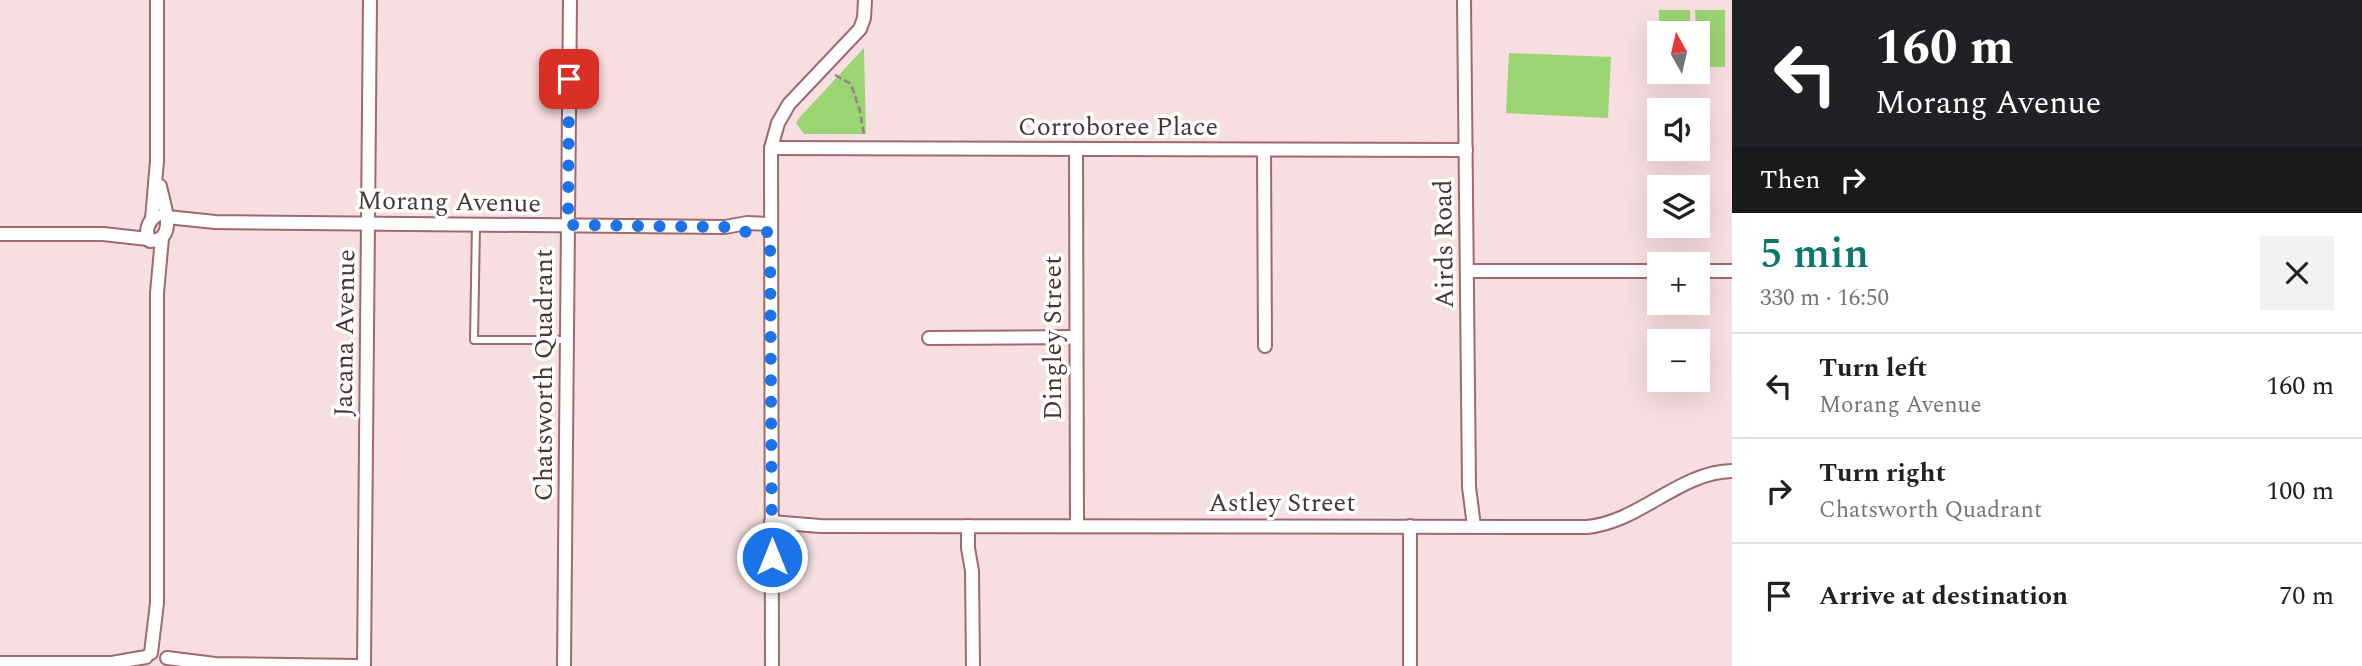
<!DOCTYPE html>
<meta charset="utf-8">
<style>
:root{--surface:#fff;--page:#f2f2f2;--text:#202124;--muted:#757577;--line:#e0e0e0;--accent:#0f766e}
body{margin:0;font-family:Spectral,serif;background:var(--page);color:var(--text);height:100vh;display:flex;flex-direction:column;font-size:26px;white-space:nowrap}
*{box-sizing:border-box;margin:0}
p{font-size:23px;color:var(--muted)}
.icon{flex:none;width:38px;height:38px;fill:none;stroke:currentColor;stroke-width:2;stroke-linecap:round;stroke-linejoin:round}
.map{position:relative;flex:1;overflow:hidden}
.side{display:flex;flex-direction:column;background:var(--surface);width:630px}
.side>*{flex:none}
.top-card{background:#202124;color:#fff;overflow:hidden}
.needle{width:46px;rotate:352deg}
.tools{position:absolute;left:1647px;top:21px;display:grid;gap:14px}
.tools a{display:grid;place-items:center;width:63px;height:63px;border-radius:0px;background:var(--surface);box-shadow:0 7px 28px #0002;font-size:35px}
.pin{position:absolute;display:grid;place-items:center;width:60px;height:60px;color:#fff;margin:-30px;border-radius:14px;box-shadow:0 4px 10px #0006}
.me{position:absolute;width:77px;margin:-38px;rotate:0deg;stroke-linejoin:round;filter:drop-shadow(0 0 5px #0008)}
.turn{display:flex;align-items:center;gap:24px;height:147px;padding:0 28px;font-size:32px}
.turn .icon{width:91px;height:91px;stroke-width:2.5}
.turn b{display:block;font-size:49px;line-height:60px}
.then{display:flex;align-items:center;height:66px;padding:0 28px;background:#0003;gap:14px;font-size:26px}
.round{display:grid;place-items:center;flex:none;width:74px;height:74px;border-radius:0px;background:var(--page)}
.head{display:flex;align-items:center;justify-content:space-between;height:119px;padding:0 28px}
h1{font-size:42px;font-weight:600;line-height:52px;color:var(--accent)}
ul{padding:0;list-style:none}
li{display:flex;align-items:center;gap:21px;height:105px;padding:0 28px;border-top:2px solid var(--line)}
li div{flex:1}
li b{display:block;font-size:26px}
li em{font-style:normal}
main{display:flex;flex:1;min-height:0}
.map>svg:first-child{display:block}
.green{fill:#9bd472}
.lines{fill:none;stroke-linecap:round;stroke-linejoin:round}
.lane-casing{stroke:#9f6a6e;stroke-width:10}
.street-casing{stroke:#9f6a6e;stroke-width:16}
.path{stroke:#9a8284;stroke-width:2.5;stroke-dasharray:7 3.5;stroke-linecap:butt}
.lane{stroke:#fff;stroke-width:6}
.street{stroke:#fff;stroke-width:12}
.route{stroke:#1a73e8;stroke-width:12;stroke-dasharray:0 21.6}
.labels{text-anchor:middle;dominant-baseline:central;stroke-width:7;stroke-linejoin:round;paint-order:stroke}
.street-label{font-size:26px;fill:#4c3537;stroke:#fff}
</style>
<main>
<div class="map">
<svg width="1732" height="666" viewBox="0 0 1732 666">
<rect width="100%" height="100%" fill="#f7dee0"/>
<g class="green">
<rect x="1659" y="10" width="31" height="23"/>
<polygon points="1695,10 1725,10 1725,67 1698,67"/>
<polygon points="864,48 866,134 804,134 796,123 800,117"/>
<polygon points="1509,53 1611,57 1608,118 1506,113"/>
</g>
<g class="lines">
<g class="lane-casing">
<polyline id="lane" points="476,225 474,340 567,340"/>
</g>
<g class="street-casing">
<g id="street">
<polyline points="1464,0 1469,487 1474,526"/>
<polyline points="771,148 1466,150"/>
<polyline points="1076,150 1077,526"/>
<polyline points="1264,150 1265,346"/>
<path d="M156,216C148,221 144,232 150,241C179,240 163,203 160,186"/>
<polyline points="167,217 215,222 725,227 747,223 770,224"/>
<polyline points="152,219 157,161 157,0"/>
<polyline points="0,234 103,234 148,239"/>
<polyline points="1467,271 1659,271"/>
<polyline points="1698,271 1732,271"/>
<polyline points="929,338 1076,337"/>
<path d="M771,522L820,526L1587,527C1640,522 1679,472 1732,471"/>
<polyline points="968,526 968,548 972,571 973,666"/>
<polyline points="151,653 157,603 157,293 162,238"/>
<polyline points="167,658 215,664 358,666"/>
<polyline points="0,663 112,663 146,657"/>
<polyline points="364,666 370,0"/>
<polyline points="564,666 570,0"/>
<polyline points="772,666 771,148 778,123 789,104 860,29 864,18 865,0"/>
<polyline points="1410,666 1410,526"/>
</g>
</g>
<polyline class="path" points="835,75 851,84 860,111 864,136"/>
<use href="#lane" class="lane"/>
<use href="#street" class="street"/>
</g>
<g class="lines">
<polyline class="route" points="569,79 568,225 724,227 747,232 770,232 772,557"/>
</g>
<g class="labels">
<g class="street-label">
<text x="1118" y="127">Corroboree Place</text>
<text transform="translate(449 202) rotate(1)">Morang Avenue</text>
<text transform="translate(1444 244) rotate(-91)">Airds Road</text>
<text transform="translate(345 333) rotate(-89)">Jacana Avenue</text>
<text transform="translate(1053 338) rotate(-90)">Dingley Street</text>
<text transform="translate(544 375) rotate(-90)">Chatsworth Quadrant</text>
<text x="1282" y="503">Astley Street</text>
</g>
</g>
</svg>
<div class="tools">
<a><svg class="needle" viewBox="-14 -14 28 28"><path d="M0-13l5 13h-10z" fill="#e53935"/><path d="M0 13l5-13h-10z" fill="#757577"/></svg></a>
<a><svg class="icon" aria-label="sound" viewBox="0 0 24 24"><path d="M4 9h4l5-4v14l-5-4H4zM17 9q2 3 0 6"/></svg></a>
<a><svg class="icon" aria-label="layers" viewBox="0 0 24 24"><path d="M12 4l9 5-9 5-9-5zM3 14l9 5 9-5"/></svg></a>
<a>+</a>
<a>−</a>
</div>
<div class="pin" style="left:569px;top:79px;background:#d93025"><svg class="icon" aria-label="arrive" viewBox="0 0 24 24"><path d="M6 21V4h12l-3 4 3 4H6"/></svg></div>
<svg class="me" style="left:772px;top:557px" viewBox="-20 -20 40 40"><circle r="17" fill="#1a73e8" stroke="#fff" stroke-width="3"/><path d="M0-11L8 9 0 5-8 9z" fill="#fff"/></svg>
</div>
<section class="side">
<div class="top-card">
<div class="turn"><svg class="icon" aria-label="left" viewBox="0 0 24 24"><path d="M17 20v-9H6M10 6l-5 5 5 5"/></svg><div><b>160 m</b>Morang Avenue</div></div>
<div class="then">Then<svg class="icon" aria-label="right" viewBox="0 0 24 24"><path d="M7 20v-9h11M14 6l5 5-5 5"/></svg></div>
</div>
<div class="head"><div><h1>5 min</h1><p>330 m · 16:50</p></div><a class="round"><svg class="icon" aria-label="close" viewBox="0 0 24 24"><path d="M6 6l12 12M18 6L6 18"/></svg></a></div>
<ul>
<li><svg class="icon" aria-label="left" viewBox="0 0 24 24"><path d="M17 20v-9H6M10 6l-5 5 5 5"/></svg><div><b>Turn left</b><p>Morang Avenue</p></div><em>160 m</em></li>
<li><svg class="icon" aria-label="right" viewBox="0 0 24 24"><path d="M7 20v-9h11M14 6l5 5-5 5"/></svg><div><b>Turn right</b><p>Chatsworth Quadrant</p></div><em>100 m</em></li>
<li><svg class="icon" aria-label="arrive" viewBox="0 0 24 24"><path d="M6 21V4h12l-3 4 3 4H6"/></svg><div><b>Arrive at destination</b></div><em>70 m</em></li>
</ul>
</section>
</main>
